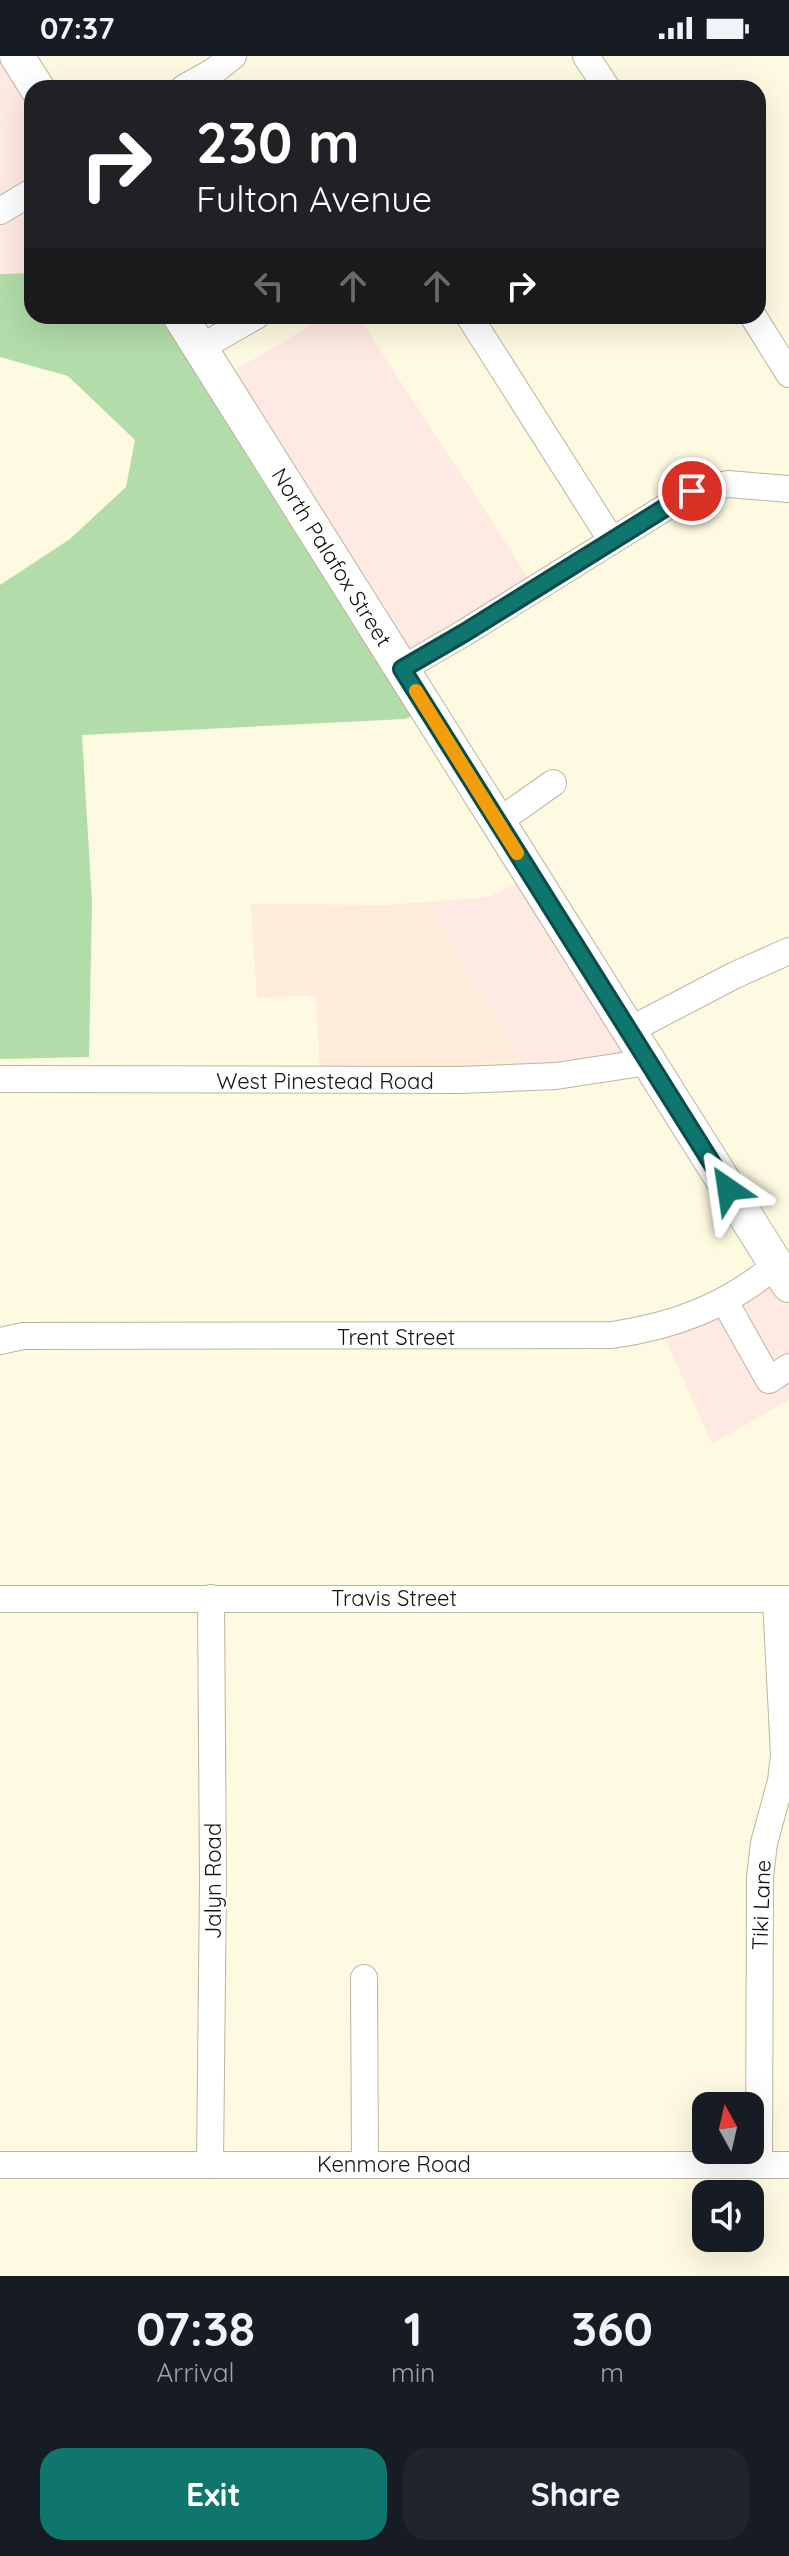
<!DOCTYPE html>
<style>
:root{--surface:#171b24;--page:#20242c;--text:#f1f3f6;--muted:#9ea1a6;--accent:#0f766e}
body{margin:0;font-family:Quicksand,sans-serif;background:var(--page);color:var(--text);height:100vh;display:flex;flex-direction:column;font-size:30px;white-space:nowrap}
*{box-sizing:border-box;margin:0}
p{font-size:26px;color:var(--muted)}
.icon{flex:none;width:44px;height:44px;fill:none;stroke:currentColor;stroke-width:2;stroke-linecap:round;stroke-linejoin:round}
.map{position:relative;height:2220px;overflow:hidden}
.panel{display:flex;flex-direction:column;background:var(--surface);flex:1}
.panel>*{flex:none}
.hud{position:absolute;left:24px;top:24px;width:742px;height:244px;border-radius:24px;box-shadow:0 8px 32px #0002;background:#202124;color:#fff;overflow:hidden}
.needle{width:52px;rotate:352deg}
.buttons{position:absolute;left:692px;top:2036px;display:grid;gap:16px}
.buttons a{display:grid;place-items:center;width:72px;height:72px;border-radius:16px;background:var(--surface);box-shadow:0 8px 32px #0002;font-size:40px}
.pin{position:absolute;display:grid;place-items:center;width:68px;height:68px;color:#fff;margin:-34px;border:4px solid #fff;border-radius:50%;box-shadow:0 2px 8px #0007}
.me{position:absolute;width:88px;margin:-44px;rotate:328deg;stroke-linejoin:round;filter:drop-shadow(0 0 6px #0008)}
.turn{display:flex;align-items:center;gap:28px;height:168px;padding:0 40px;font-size:36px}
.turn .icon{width:104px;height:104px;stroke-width:2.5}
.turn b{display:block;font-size:56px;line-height:68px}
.lanes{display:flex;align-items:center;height:76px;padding:0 40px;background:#0003;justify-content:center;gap:40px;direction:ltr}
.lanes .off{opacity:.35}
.eta{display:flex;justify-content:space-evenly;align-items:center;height:136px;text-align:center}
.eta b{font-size:48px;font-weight:700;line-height:56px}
.primary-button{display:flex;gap:16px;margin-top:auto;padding:16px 40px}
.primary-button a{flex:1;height:92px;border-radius:24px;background:var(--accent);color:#fff;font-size:32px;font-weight:700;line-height:92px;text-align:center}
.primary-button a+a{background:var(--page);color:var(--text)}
.status{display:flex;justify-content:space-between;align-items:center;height:56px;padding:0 40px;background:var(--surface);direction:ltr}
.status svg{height:22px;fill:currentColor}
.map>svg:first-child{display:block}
.commercial{fill:#feeae3}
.industrial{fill:#feebda}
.green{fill:#b2dca9}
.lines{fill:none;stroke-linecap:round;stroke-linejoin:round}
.minor-casing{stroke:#bab69f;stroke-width:28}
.major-casing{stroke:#bab69f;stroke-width:36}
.minor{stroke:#fff;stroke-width:26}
.major{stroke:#fff;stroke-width:34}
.route-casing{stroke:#0a4d48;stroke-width:20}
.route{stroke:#0f766e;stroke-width:14}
.slow{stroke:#f59e0b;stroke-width:14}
.labels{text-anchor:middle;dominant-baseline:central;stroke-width:6;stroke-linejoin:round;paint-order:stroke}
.street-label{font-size:22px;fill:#15140b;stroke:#fff}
</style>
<div class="status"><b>07:37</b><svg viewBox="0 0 49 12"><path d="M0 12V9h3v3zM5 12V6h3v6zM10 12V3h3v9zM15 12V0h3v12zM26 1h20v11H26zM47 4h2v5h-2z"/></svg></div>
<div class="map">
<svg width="789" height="2220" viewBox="0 0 789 2220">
<rect width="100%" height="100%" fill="#fefae1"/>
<g class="commercial">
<polygon points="0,0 6,0 32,41 32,217 0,218"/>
<polygon points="327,260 358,260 530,524 405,599 228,318"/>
<polygon points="524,824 632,998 525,1011 425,846 489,841"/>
<polygon points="774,1224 789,1247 789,1344 712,1388 664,1280"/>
</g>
<polygon class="industrial" points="425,846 525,1011 320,1015 316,940 257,941 251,848 386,849"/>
<polygon class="green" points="32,217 32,260 169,260 419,657 405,663 82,679 92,846 89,1001 0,1003 0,529 70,483 126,431 135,384 68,320 0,301 0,218"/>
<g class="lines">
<g class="minor-casing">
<g id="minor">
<polyline points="586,0 607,32"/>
<polyline points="184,32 214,15 233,0"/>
<polyline points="0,155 32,136"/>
<polyline points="469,260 612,485"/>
<polyline points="753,260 789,318"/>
<polyline points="200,292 256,260"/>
<polyline points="402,613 464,577 692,435 728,428 789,433"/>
<polyline points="498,766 553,727"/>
<polyline points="628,975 735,919 789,895"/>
<polyline points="0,1023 460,1024 556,1020 648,1006"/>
<polyline points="725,1246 769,1324 789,1311"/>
<path d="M0,1285L23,1280L612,1279C675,1270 727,1250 776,1209"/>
<polyline points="0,1543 789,1543"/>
<polyline points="364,1922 365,2108"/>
<polyline points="0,2109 789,2109"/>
<polyline points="210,2109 213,1826 211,1542"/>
<polyline points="759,2109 760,1821 764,1787 781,1725 784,1699 776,1543"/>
</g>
</g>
<g class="major-casing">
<g id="major">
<polyline points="17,0 37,32"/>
<polyline points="180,260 789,1229"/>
</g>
</g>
<use href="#minor" class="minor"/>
<use href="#major" class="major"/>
</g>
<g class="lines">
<g class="route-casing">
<polyline id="route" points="692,435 464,577 402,613 728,1133"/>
</g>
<use href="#route" class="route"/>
<polyline class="slow" points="416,635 517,797"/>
</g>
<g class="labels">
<g class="street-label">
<text transform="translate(332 501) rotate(58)">North Palafox Street</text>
<text x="325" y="1025">West Pinestead Road</text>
<text x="396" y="1281">Trent Street</text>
<text x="394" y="1542">Travis Street</text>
<text transform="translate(213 1825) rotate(-90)">Jalyn Road</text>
<text transform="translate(761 1849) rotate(-88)">Tiki Lane</text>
<text x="394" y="2108">Kenmore Road</text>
</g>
</g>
</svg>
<div class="buttons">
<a><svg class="needle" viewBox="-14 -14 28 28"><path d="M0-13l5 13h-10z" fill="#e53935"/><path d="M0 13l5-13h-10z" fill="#9ea1a6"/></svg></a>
<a><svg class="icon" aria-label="sound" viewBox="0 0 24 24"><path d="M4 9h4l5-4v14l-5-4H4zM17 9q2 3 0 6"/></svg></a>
</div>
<div class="pin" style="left:692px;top:435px;background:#d93025"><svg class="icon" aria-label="arrive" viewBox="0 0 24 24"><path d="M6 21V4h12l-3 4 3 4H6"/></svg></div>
<svg class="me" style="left:728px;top:1133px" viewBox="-20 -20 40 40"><path d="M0-17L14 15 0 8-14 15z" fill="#0f766e" stroke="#fff" stroke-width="4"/></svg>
<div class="hud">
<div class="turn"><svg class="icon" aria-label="right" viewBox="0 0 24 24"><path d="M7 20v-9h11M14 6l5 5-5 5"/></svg><div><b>230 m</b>Fulton Avenue</div></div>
<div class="lanes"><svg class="icon off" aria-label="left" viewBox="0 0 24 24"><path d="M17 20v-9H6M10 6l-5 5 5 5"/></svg><svg class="icon off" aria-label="ahead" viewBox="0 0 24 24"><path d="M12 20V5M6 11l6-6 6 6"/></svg><svg class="icon off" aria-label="ahead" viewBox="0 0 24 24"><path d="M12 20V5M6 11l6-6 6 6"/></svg><svg class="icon" aria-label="right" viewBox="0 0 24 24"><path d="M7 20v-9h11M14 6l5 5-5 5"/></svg></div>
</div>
</div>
<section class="panel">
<div class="eta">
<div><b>07:38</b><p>Arrival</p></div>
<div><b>1</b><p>min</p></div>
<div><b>360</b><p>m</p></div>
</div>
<div class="primary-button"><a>Exit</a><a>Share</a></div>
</section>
